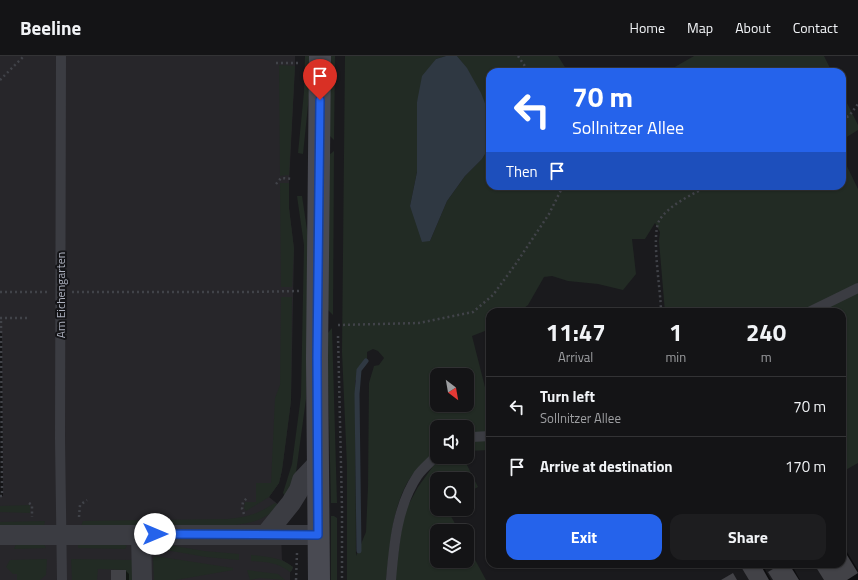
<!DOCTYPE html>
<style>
:root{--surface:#141416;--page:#1d1d1f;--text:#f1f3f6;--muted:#9d9ea1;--line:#333335;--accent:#2563eb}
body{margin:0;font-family:"Titillium Web",sans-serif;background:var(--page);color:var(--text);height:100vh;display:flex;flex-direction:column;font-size:15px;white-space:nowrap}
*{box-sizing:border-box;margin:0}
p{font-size:13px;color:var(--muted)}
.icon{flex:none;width:22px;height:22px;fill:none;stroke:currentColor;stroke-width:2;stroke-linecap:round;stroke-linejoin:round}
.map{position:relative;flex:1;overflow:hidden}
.panel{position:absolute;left:486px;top:252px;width:360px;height:260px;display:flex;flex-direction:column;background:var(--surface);border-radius:12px;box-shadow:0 1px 3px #0004,0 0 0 1px var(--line)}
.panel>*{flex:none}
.top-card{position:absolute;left:486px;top:12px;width:360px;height:122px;border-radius:12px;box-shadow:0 1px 3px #0004,0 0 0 1px var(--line);background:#2563eb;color:#fff;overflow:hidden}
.needle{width:26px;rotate:149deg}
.controls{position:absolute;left:430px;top:312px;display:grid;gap:8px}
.controls a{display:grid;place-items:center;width:44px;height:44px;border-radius:8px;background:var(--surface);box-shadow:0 1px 3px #0004,0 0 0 1px var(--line);font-size:20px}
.pin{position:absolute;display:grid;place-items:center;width:34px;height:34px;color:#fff;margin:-41px -17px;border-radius:50% 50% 50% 0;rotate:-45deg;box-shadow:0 0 4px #0007}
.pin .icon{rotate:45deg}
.me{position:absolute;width:44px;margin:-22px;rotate:90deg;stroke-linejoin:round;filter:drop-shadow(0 0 3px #0008)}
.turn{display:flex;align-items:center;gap:14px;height:84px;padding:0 20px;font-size:18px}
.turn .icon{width:52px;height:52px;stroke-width:2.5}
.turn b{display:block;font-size:28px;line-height:34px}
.then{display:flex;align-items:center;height:38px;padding:0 20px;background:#0003;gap:8px;font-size:15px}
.eta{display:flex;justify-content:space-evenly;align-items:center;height:68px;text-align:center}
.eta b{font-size:24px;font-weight:700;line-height:28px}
.cta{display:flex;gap:8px;margin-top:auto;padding:8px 20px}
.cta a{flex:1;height:46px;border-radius:12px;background:var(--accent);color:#fff;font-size:16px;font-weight:700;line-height:46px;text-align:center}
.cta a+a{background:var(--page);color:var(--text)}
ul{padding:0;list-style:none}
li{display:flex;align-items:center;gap:12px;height:60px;padding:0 20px;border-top:1px solid var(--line)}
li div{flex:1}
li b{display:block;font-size:15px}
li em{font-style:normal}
header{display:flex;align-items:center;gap:24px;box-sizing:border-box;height:56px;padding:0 20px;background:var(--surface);border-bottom:1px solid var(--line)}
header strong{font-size:19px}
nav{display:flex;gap:22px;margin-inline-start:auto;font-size:14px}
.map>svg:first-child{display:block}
.built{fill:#27262a}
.green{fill:#222b24;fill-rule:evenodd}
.water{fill:#2f3842}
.shadow{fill:#0007}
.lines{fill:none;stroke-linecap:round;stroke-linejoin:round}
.stream{stroke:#2f3842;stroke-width:5}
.building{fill:#424247}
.path{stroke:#414349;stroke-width:2.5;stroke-dasharray:2 3;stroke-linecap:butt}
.lane{stroke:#3b3c42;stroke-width:10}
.street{stroke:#3b3c42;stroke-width:20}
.secondary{stroke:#494a52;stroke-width:22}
.route-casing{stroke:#184099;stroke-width:10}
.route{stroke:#2563eb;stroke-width:7}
.labels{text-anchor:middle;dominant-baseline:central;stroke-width:4;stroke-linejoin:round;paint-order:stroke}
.street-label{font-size:12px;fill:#acb0bd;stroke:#151518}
</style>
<header>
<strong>Beeline</strong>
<nav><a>Home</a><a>Map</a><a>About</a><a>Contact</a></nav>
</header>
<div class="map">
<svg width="858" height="524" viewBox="0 0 858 524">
<rect width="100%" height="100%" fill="#1a1a1d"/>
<polygon class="built" points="0,0 295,0 295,10 289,127 289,152 294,193 291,345 282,414 279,427 269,441 280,450 282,504 293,511 292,514 290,516 290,524 0,524"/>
<g class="green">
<polygon points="305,0 311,0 311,20 303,98 298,97 304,36"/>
<polygon points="329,0 335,0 334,84 328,78"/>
<path d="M345,0H446L436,3L417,46V116L410,150L430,185L447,145L465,120L482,103L490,90V130H842V100L858,133V407L842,416V256H665L659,185L660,176L655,167L645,183H632L636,218L623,234L598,228L568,225L552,220L544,221L528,249L519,256H490V273L472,280L486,335L490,342V376L467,377V371H437V393C426,405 412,416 405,431C391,460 390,493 386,524H347V410L342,296ZM373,293L378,295L384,302L379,309L374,310L369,327L368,431L366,476L356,500L355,325L367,305V296ZM437,319H467V349H437Z"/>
<path d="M457,0H558L568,16H490V60C481,38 472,18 457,0Z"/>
<polygon points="694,0 824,0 832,16 666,16"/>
<polygon points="279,9 295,10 289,119 280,120"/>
<polygon points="842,37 858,69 858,74 842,84"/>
<polygon points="334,95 333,259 327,253 328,100"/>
<polygon points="280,127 289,127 289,152 294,193 292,231 281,231"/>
<polygon points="297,140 302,140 309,187 306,343 295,424 286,442 283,437 292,408 301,340 304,189"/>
<polygon points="281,241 292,241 291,345 282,414 279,427 269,441 246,455 244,452 245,446 256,446 256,427 271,427 275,342 280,329"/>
<polygon points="332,272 337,447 331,447 327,278"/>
<polygon points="473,384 490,385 490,394 467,395 467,387"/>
<polygon points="444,401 463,401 478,431 467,437 467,423 437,423 437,453 447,453 459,475 437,475 437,505 467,505 467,489 486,524 395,524 399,491 404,457 418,431 434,409"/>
<path d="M275,447L280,450C261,466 252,467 227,470H81L83,465L228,463C249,461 257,458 275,447Z"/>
<polygon points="30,449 30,457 0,456 0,450"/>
<polygon points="331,460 334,460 337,462 337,524 331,524"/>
<polygon points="45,465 44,470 0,470 0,466"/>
<polygon points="43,486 46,492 14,493 16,488"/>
<polygon points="78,487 123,487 127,490 125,493 78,492"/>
<polygon points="169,489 204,495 239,498 239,504 206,501 160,493 164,490"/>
<path d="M251,499C267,501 280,501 293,511L292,514L290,516C278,506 265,506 251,505Z"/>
<polygon points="155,500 233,512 233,514 176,524 154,524 153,503"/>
<polygon points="47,503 46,519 40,524 17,524 17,518 13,518 6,511 10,504"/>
<polygon points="71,503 134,504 134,524 126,524 126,514 98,513 97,524 72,524"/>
<polygon points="247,514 278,518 285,524 260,522 250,524"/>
</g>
<polygon class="water" points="446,0 457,0 467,12 481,37 490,60 490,90 482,103 465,120 447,145 430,185 422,186 410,150 417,116 417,46 422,20 436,3"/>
<g class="shadow">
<polygon points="0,275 2,278 3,440 0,440"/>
<polygon points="842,491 847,496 858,514 858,524 825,524 815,508 842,508"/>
<polygon points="744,508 762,508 771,524 750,524"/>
<polygon points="783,508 789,508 794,513 800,524 774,524"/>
<polygon points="126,515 129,518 129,524 112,524"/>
</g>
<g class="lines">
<polyline class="stream" points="359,495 357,338 359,314 366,305"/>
</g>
<g class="building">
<polygon points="842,491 858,517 847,524 824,524 814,508 842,508"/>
<polygon points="742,508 760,508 769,524 749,524 740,509"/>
<polygon points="781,508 789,508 799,524 773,524 768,516"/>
<rect x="111" y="514" width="15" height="10"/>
<polygon points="733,517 737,524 721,524"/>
</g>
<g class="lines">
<g class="path">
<polyline points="518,0 529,16"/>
<polyline points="276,7 300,7"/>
<polyline points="0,24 24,0"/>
<polyline points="842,63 849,60 858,48"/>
<polyline points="276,128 281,122 293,123"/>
<polyline points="0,236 47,236"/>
<polyline points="72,236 249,236 299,235"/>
<path d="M661,256C661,235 651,181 659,165C667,150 694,137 709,130"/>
<polyline points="0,262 28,262"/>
<polyline points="338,269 419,267 473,256 493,239 515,209 549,158 563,130"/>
<polyline points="338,280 342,452 342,524"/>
<polyline points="0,440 2,440 1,262"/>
<polyline points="29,447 32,449 32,461"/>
<polyline points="244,458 242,453 243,446 248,441"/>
<polyline points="79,461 80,449 87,444"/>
<polyline points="296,524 297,497"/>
</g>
<g class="lane">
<polyline points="61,0 60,383 62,524"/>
<polyline points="809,256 858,232"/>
<polyline points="467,382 472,381 490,380"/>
<path d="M391,524C394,488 397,450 418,419C423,412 431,406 437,399"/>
</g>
<g class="street">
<polyline points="141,478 142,524"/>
<polyline points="266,478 291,447 299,434 302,424 318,407"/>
<polyline points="0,479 318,479"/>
</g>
<polyline class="secondary" points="319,524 317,302 320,0"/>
</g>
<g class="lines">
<g class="route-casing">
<polyline id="route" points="155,478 318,479 317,302 320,44"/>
</g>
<use href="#route" class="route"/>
</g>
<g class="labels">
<g class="street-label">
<text transform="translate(60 239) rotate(-90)">Am Eichengarten</text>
</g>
</g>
</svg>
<div class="controls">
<a><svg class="needle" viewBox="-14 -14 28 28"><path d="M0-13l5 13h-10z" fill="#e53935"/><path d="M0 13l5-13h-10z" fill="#9d9ea1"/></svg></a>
<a><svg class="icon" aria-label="sound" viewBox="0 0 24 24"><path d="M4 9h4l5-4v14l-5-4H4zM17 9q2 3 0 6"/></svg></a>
<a><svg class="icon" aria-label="search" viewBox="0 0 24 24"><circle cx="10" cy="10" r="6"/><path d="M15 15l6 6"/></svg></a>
<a><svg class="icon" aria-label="layers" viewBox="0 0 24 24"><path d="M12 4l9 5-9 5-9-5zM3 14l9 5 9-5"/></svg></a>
</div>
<div class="pin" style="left:320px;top:44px;background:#d93025"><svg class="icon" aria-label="arrive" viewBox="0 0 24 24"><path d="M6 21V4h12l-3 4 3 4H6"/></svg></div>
<svg class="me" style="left:155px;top:478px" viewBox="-20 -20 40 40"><circle r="19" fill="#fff"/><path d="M0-13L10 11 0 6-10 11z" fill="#2563eb"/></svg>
<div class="top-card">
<div class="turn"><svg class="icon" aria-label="left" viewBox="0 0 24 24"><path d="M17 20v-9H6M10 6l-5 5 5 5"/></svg><div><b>70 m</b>Sollnitzer Allee</div></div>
<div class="then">Then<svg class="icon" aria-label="arrive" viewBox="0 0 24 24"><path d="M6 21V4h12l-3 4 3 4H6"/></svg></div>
</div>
<section class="panel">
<div class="eta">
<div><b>11:47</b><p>Arrival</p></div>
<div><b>1</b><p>min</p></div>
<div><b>240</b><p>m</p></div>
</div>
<ul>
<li><svg class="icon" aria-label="left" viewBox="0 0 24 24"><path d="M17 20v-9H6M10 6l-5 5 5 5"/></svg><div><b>Turn left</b><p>Sollnitzer Allee</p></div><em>70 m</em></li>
<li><svg class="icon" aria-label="arrive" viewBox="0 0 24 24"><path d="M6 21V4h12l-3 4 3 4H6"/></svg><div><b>Arrive at destination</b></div><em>170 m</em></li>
</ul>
<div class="cta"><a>Exit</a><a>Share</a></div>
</section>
</div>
